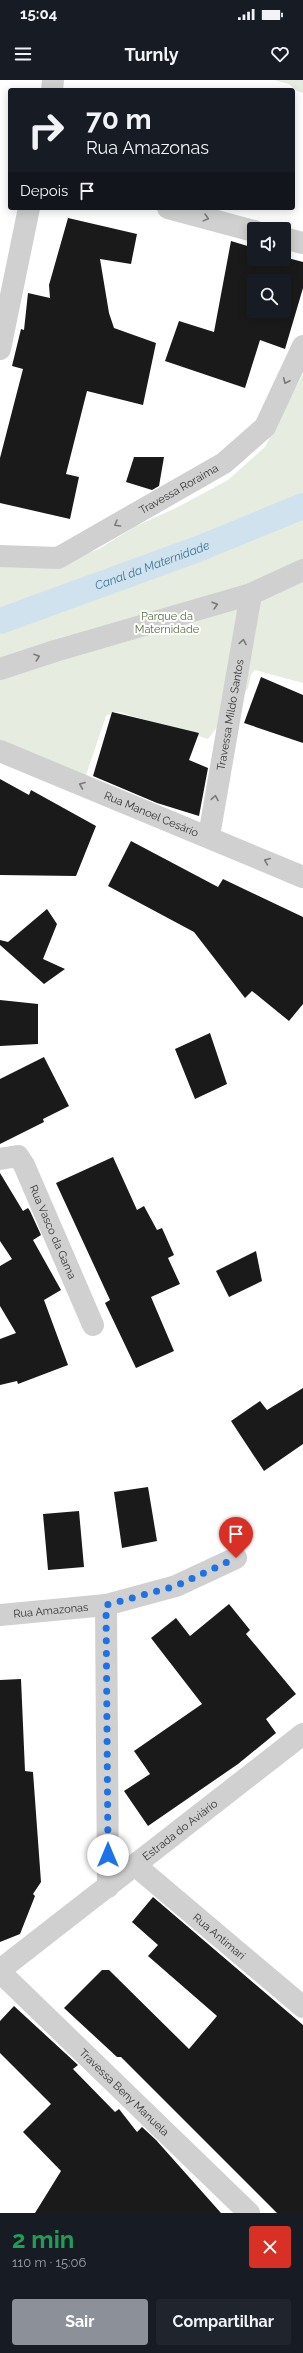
<!DOCTYPE html>
<html lang="pt">
<meta charset="utf-8">
<style>
:root{--surface:#171b24;--page:#20242c;--text:#f1f3f6;--muted:#9ea1a6;--accent:#8c9099}
body{margin:0;font-family:Raleway,sans-serif;background:var(--page);color:var(--text);height:100vh;display:flex;flex-direction:column;font-size:15px;white-space:nowrap}
*{box-sizing:border-box;margin:0}
p{font-size:13px;color:var(--muted)}
.icon{flex:none;width:22px;height:22px;fill:none;stroke:currentColor;stroke-width:2;stroke-linecap:round;stroke-linejoin:round}
.map{position:relative;height:2133px;overflow:hidden}
.details{display:flex;flex-direction:column;background:var(--surface);flex:1}
.details>*{flex:none}
.banner{position:absolute;left:8px;top:8px;width:287px;height:122px;border-radius:4px;box-shadow:0 2px 10px #0003;background:#171b24;color:var(--text);overflow:hidden}
.fabs{position:absolute;left:247px;top:142px;display:grid;gap:8px}
.fabs a{display:grid;place-items:center;width:44px;height:44px;border-radius:4px;background:var(--surface);box-shadow:0 2px 10px #0003;font-size:20px}
.pin{position:absolute;display:grid;place-items:center;width:34px;height:34px;color:#fff;margin:-41px -17px;border-radius:50% 50% 50% 0;rotate:-45deg;box-shadow:0 0 4px #0007}
.pin .icon{rotate:45deg}
.me{position:absolute;width:44px;margin:-22px;rotate:0deg;stroke-linejoin:round;filter:drop-shadow(0 0 3px #0008)}
.turn{display:flex;align-items:center;gap:14px;height:84px;padding:0 12px;font-size:18px}
.turn .icon{width:52px;height:52px;stroke-width:2.5}
.turn b{display:block;font-size:28px;line-height:34px}
.then{display:flex;align-items:center;height:38px;padding:0 12px;background:#0003;gap:8px;font-size:15px}
.round{display:grid;place-items:center;flex:none;width:42px;height:42px;border-radius:4px;background:var(--page)}
.head{display:flex;align-items:center;justify-content:space-between;height:68px;padding:0 12px}
h1{font-size:24px;font-weight:700;line-height:30px;color:#1e9e55}
.button{display:flex;gap:8px;margin-top:auto;padding:8px 12px}
.button a{flex:1;height:46px;border-radius:4px;background:var(--accent);color:#fff;font-size:16px;font-weight:700;line-height:46px;text-align:center}
.button a+a{background:var(--page);color:var(--text)}
.status{display:flex;justify-content:space-between;align-items:center;height:28px;padding:0 20px;background:var(--surface);direction:ltr}
.status svg{height:11px;fill:currentColor}
header{display:flex;justify-content:space-between;align-items:center;height:52px;padding:0 12px;background:var(--surface);font-size:18px;font-weight:700}
.map>svg:first-child{display:block}
.green{fill:#e6ecdf}
.lines{fill:none;stroke-linecap:round;stroke-linejoin:round}
.canal{stroke:#cfe2ee;stroke-width:26}
.building{fill:#1a1a1a;fill-rule:evenodd}
.minor{stroke:#d0d0d0;stroke-width:22}
.tertiary{stroke:#d0d0d0;stroke-width:22}
.oneway{stroke:#7a7a7a}
.route{stroke:#1a73e8;stroke-width:7;stroke-dasharray:0 12.6}
.labels{text-anchor:middle;dominant-baseline:central;stroke-width:4;stroke-linejoin:round;paint-order:stroke}
.street-label{font-size:11px;fill:#333;stroke:#fff}
.park-label{font-size:11px;fill:#56703f;stroke:#fff}
.water-label{font-size:12px;font-style:italic;fill:#3f7597;stroke:#fff}
</style>
<div class="status"><b>15:04</b><svg viewBox="0 0 49 12"><path d="M0 12V9h3v3zM5 12V6h3v6zM10 12V3h3v9zM15 12V0h3v12zM26 1h20v11H26zM47 4h2v5h-2z"/></svg></div>
<header><svg class="icon" aria-label="menu" viewBox="0 0 24 24"><path d="M4 6h16M4 12h16M4 18h16"/></svg>Turnly<svg class="icon" aria-label="heart" viewBox="0 0 24 24"><path d="M12 20l-8-8c-3-5 5-10 8-4 3-6 11-1 8 4z"/></svg></header>
<div class="map">
<svg width="303" height="2133" viewBox="0 0 303 2133">
<rect width="100%" height="100%" fill="#fff"/>
<g class="green">
<polygon points="274,0 303,0 303,13 297,11 289,4"/>
<polygon points="303,294 303,603 255,590 251,594 248,608 208,659 119,632 112,632 106,636 85,698 0,663 0,484 57,484 99,469 136,446 176,428 228,400 265,367"/>
</g>
<g class="lines">
<path class="canal" id="s1" d="M0,541L198,469L303,426"/>
</g>
<g class="building">
<polygon points="68,138 137,154 131,184 100,179 109,233 114,248 156,263 143,325 87,311 66,394 79,397 70,439 0,423 0,378 23,289 12,286 21,249 24,250 28,213 50,218 49,205"/>
<path d="M231,161L254,168V179H284V177L303,182V208L285,269L260,260L245,308L165,281L179,241L214,252ZM254,201H284V231H254Z"/>
<polygon points="134,377 164,377 159,406 152,410 126,402"/>
<polygon points="261,597 303,615 303,663 244,643"/>
<polygon points="112,632 199,653 189,680 208,688 199,736 157,723 93,696"/>
<polygon points="0,699 29,715 31,710 96,746 76,796 0,795"/>
<polygon points="131,761 218,807 223,799 303,837 303,924 289,941 252,911 245,918 194,852 108,806"/>
<polygon points="47,829 57,844 43,879 65,889 44,904 0,865 0,860 8,862"/>
<polygon points="0,920 38,924 38,964 0,966"/>
<polygon points="210,953 227,1004 195,1019 175,969"/>
<polygon points="44,977 69,1026 43,1039 44,1042 0,1064 0,999"/>
<polygon points="113,1077 137,1130 144,1126 157,1150 162,1148 174,1175 168,1178 180,1204 151,1217 174,1271 136,1288 105,1223 110,1220 56,1103"/>
<polygon points="0,1093 23,1131 28,1128 30,1131 41,1155 33,1160 61,1210 44,1220 68,1285 18,1304 17,1301 0,1305 0,1259 16,1253 0,1226 0,1186 12,1179 0,1161"/>
<polygon points="256,1171 262,1201 229,1217 216,1191"/>
<polygon points="303,1308 303,1364 264,1391 231,1341 260,1321 267,1330"/>
<polygon points="148,1407 157,1461 122,1468 114,1412"/>
<polygon points="79,1431 84,1487 48,1490 43,1434"/>
<polygon points="229,1524 250,1550 246,1554 296,1614 266,1639 276,1653 238,1684 148,1746 124,1711 150,1694 134,1671 202,1624 151,1558 176,1538 190,1556"/>
<polygon points="21,1599 25,1691 33,1692 41,1802 33,1814 35,1816 20,1854 0,1862 0,1600"/>
<polygon points="153,1817 303,1945 303,2133 277,2133 121,1977 117,1977 64,1928 102,1890 109,1890 189,1969 217,1936 148,1876 158,1865 132,1842"/>
<polygon points="14,1926 78,1985 73,1989 115,2032 119,2029 137,2052 142,2047 156,2060 221,2133 35,2133 61,2091 23,2052 51,2024 0,1973 0,1941"/>
</g>
<g class="lines">
<g class="minor">
<polyline points="168,128 254,151"/>
<polyline points="284,158 303,163"/>
<path id="s2" d="M0,476L58,478L224,383L265,347L303,266"/>
<path id="s3" d="M0,671L303,797"/>
<path id="s4" d="M209,756L251,514"/>
<path id="s5" d="M0,1079L18,1076L24,1085L93,1245"/>
<polyline points="106,1525 108,1807"/>
<path id="s6" d="M0,1535L106,1525L176,1506L236,1478"/>
<path id="s7" d="M136,1786L303,1927"/>
<path id="s8" d="M0,1892L249,2133"/>
</g>
<g class="tertiary">
<polyline points="52,10 53,0"/>
<polyline points="0,269 29,128"/>
<polyline points="0,589 55,571 251,514 303,490"/>
<path id="s9" d="M0,1890L303,1654"/>
</g>
</g>
<defs><path id="oneway-chevron" d="M-2-3.5L2.5 0L-2 3.5" fill="none" stroke-width="1.6" stroke-linecap="round" stroke-linejoin="round"/></defs>
<g class="oneway">
<use href="#oneway-chevron" transform="translate(206 138) rotate(15)"/>
<use href="#oneway-chevron" transform="translate(286 301) rotate(115)"/>
<use href="#oneway-chevron" transform="translate(117 444) rotate(150)"/>
<use href="#oneway-chevron" transform="translate(215 525) rotate(-16)"/>
<use href="#oneway-chevron" transform="translate(243 562) rotate(-80)"/>
<use href="#oneway-chevron" transform="translate(37 577) rotate(-19)"/>
<use href="#oneway-chevron" transform="translate(82 705) rotate(-158)"/>
<use href="#oneway-chevron" transform="translate(215 718) rotate(-80)"/>
<use href="#oneway-chevron" transform="translate(267 781) rotate(-157)"/>
</g>
<g class="lines">
<polyline class="route" points="108,1775 106,1525 176,1506 236,1478"/>
</g>
<g class="labels">
<g class="street-label">
<text stroke="none"><textPath href="#s2" startOffset="197">Travessa Roraima</textPath></text>
<text stroke="none"><textPath href="#s4" startOffset="123">Travessa Mildo Santos</textPath></text>
<text stroke="none"><textPath href="#s3" startOffset="164">Rua Manoel Cesário</textPath></text>
<text stroke="none"><textPath href="#s5" startOffset="102">Rua Vasco da Gama</textPath></text>
<text stroke="none"><textPath href="#s6" startOffset="51">Rua Amazonas</textPath></text>
<text stroke="none"><textPath href="#s9" startOffset="228">Estrada do Aviário</textPath></text>
<text stroke="none"><textPath href="#s7" startOffset="109">Rua Antimari</textPath></text>
<text stroke="none"><textPath href="#s8" startOffset="173">Travessa Beny Manuela</textPath></text>
</g>
<g class="park-label">
<text x="167" y="536">Parque da<tspan x="167" dy="13">Maternidade</tspan></text>
</g>
<g class="water-label">
<text stroke="none"><textPath href="#s1" startOffset="162">Canal da Maternidade</textPath></text>
</g>
</g>
</svg>
<div class="fabs">
<a><svg class="icon" aria-label="sound" viewBox="0 0 24 24"><path d="M4 9h4l5-4v14l-5-4H4zM17 9q2 3 0 6"/></svg></a>
<a><svg class="icon" aria-label="search" viewBox="0 0 24 24"><circle cx="10" cy="10" r="6"/><path d="M15 15l6 6"/></svg></a>
</div>
<div class="pin" style="left:236px;top:1478px;background:#d93025"><svg class="icon" aria-label="arrive" viewBox="0 0 24 24"><path d="M6 21V4h12l-3 4 3 4H6"/></svg></div>
<svg class="me" style="left:108px;top:1775px" viewBox="-20 -20 40 40"><circle r="19" fill="#fff"/><path d="M0-13L10 11 0 6-10 11z" fill="#1a73e8"/></svg>
<div class="banner">
<div class="turn"><svg class="icon" aria-label="right" viewBox="0 0 24 24"><path d="M7 20v-9h11M14 6l5 5-5 5"/></svg><div><b>70 m</b>Rua Amazonas</div></div>
<div class="then">Depois<svg class="icon" aria-label="arrive" viewBox="0 0 24 24"><path d="M6 21V4h12l-3 4 3 4H6"/></svg></div>
</div>
</div>
<section class="details">
<div class="head"><div><h1>2 min</h1><p>110 m · 15:06</p></div><a class="round" style="background:#d93025;color:#fff"><svg class="icon" aria-label="close" viewBox="0 0 24 24"><path d="M6 6l12 12M18 6L6 18"/></svg></a></div>
<div class="button"><a>Sair</a><a>Compartilhar</a></div>
</section>
